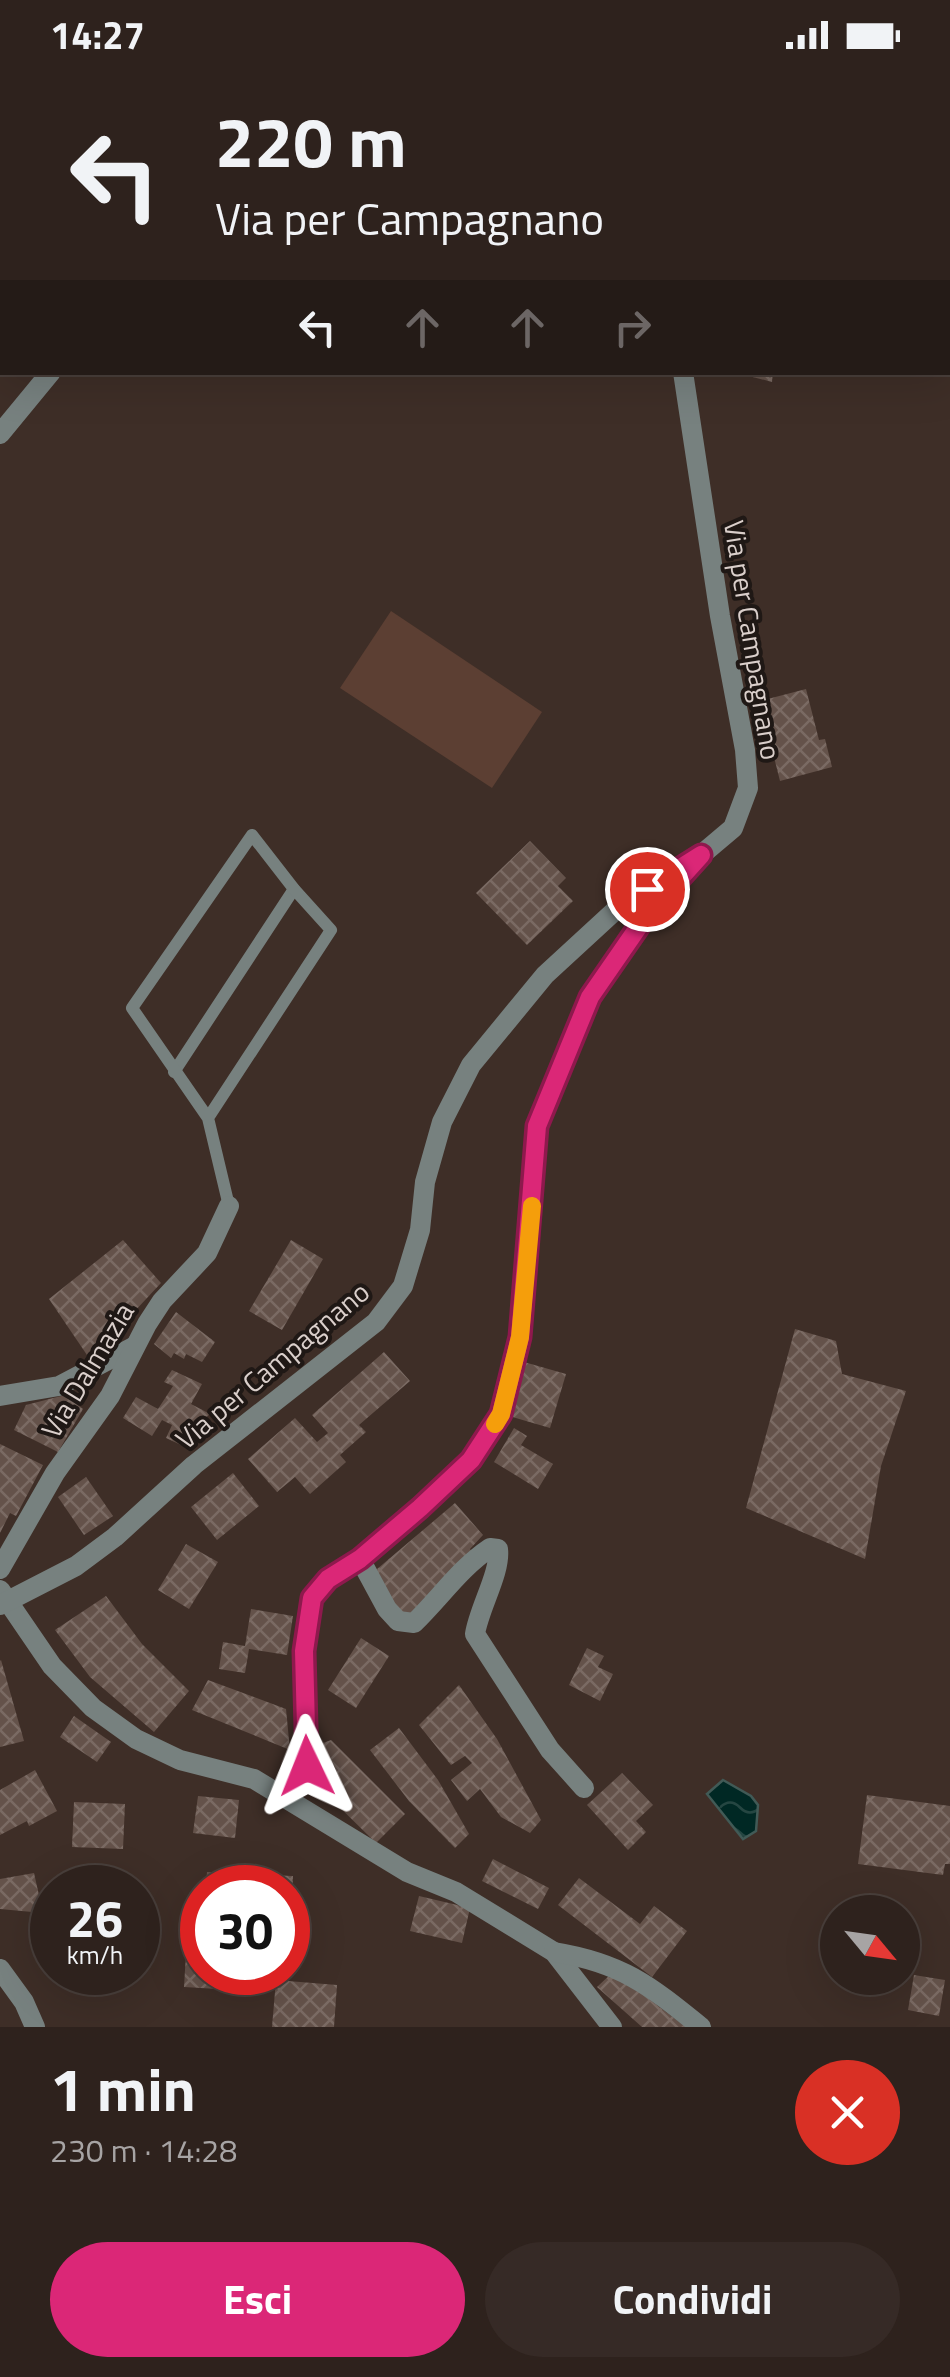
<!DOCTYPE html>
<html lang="it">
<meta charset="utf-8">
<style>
:root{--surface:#2e221d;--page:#362a26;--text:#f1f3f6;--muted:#a7a4a4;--line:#493f3b;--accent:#db2777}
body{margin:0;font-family:"Titillium Web",sans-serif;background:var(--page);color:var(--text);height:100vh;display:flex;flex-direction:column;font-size:38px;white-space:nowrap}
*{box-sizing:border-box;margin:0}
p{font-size:32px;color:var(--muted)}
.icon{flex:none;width:55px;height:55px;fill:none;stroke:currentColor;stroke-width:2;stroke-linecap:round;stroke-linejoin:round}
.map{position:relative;height:1957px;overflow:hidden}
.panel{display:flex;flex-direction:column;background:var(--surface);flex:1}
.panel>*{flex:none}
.guide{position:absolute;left:0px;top:0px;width:950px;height:305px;box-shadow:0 10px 40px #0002,0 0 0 2px var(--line);background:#2e221d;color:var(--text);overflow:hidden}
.needle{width:65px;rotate:119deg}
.fabs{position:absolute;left:820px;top:1825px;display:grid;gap:20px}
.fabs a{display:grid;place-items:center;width:100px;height:100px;border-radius:50%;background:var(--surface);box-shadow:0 10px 40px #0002,0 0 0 2px var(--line);font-size:50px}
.speed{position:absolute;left:30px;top:1795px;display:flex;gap:20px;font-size:50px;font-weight:700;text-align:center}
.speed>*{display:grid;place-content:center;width:130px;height:130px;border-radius:50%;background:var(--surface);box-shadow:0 10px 40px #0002,0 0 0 2px var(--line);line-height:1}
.speed small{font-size:25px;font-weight:400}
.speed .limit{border:15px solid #d22;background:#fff;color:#111}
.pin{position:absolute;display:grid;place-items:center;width:85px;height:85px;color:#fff;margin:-42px;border:5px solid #fff;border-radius:50%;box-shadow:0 2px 10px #0007}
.me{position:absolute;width:110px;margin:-55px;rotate:358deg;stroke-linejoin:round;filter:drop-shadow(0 0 8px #0008)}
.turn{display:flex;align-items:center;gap:35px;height:210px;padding:0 50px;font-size:45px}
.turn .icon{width:130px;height:130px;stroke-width:2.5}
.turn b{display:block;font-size:70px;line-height:85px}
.lanes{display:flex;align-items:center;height:95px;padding:0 50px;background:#0003;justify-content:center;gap:50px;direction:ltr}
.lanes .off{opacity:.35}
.round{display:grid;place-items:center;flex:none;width:105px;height:105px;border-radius:52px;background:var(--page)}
.headline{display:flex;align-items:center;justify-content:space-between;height:170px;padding:0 50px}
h1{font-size:60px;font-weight:700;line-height:75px}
.button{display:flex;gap:20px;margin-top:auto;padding:20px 50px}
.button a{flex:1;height:115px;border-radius:60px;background:var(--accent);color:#fff;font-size:40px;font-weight:700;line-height:115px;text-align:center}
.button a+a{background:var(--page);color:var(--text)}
.status{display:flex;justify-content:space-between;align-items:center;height:70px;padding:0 50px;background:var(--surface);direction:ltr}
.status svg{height:28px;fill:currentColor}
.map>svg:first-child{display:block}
.forest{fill:url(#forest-crowns)}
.pitch{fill:#5c3f33}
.water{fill:url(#water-waves);stroke:#415a56;stroke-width:2.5}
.building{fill:url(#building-cross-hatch)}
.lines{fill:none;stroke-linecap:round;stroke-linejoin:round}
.service{stroke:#77817f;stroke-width:12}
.minor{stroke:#77817f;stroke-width:20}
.tertiary{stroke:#77817f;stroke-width:20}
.route-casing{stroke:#8e194d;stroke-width:25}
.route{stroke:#db2777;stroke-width:18}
.slow{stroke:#f59e0b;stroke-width:18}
.labels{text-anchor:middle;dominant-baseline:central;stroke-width:8;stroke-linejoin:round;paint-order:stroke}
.street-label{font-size:28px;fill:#dacfcb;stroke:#1f1815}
</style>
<div class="status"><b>14:27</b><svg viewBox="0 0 49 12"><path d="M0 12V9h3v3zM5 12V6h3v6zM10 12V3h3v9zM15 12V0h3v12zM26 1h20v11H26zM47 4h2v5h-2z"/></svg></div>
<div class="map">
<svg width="950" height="1957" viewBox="0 0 950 1957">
<defs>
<pattern id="forest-crowns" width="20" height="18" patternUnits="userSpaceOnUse" patternTransform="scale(2.5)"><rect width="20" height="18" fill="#775343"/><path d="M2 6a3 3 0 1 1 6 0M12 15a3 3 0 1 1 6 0" fill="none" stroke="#8a6b5d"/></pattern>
<pattern id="water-waves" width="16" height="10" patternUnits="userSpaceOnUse" patternTransform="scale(2.5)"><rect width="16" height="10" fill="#002824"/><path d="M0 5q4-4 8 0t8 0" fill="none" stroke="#254642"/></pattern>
<pattern id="building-cross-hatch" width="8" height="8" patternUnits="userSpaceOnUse" patternTransform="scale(2.5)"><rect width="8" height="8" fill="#64524a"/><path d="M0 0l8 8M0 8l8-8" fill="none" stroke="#7a6a63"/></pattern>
</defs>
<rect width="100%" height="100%" fill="#3e2e27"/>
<polygon class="forest" points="0,0 226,0 2,2 0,153"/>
<polygon class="pitch" points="391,541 542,642 492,718 340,618"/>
<polygon class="water" points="723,1710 751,1726 758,1735 756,1761 743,1769 707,1724"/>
<g class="building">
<polygon points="734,302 773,302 772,312"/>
<polygon points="806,619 819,670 825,669 832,697 780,711 760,631"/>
<polygon points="530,771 566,808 558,816 573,831 527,875 476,823"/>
<polygon points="123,1170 161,1213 118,1259 87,1285 49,1229"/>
<polygon points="291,1170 323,1189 282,1260 249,1241"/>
<polygon points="176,1242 215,1272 202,1292 186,1284 184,1289 174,1283 171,1288 154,1274"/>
<polygon points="795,1259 836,1271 842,1304 906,1321 881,1396 865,1489 746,1438"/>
<polygon points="384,1282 410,1311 359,1355 366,1362 340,1385 346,1392 310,1424 295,1407 277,1422 248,1389 295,1348 317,1372 328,1363 312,1345"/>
<polygon points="524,1292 566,1304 550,1358 509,1346"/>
<polygon points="172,1300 202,1314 191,1334 210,1344 188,1363 181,1375 166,1368 172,1355 162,1350 152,1366 123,1348 136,1327 158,1339 173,1316 164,1312"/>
<polygon points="65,1325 83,1339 58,1382 14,1360 26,1335"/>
<polygon points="514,1358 527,1366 521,1375 553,1394 538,1419 494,1392"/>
<polygon points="0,1374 43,1395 16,1446 10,1443 0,1463"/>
<polygon points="233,1403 259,1436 217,1470 191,1437"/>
<polygon points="86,1407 113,1446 84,1465 58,1427"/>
<polygon points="455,1433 483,1465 470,1479 474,1485 406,1548 370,1505"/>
<polygon points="186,1474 218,1492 189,1539 158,1520"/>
<polygon points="106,1526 142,1574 189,1621 154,1662 90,1607 55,1560"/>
<polygon points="251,1539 293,1546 287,1585 249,1579 245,1603 219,1599 223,1572 245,1576"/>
<polygon points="361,1568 389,1586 356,1638 328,1620"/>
<polygon points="587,1578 604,1586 598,1597 613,1604 600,1631 569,1615"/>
<polygon points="1,1590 24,1671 0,1677 0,1591"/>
<polygon points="208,1610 286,1639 290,1680 192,1640"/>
<polygon points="459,1615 497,1669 541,1750 530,1763 501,1747 480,1719 467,1731 451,1710 472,1693 465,1686 451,1695 419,1655"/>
<polygon points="74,1646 111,1672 97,1692 60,1667"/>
<polygon points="399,1658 438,1710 469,1764 455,1778 409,1731 370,1680"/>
<polygon points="331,1670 405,1744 376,1773 320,1718 320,1674"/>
<polygon points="35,1700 57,1741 29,1756 27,1751 0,1765 0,1720"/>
<polygon points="622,1703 653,1735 636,1751 646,1762 628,1780 587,1735"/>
<polygon points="867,1725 950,1736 950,1794 945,1794 943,1805 858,1794"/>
<polygon points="198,1726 239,1730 235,1768 193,1763"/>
<polygon points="74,1732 125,1734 123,1779 72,1777"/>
<polygon points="493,1789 549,1818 538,1839 482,1811"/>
<polygon points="207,1802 293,1806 291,1863 288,1863 288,1818 206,1818"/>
<polygon points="34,1803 43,1843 0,1839 0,1809"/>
<polygon points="579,1808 640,1854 654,1836 687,1861 652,1907 558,1835"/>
<polygon points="419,1826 470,1838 462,1873 410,1861"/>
<polygon points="189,1831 202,1832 202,1902 235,1902 234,1920 184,1917"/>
<polygon points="613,1902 686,1957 642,1957 597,1917"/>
<polygon points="914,1905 945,1910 939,1946 908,1940"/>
<polygon points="276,1910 337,1915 334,1957 272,1957"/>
</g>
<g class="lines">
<g class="service">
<polyline points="174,1002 294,819"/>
<polyline points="208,1048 331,860 294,819 252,765 132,938 208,1048 229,1136"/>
</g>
<g class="minor">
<polyline points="0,1326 59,1316 135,1276"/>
<path d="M360,1489L387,1539L398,1551L414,1553C440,1528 460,1498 490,1478L498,1479C501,1502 479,1538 475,1564L550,1680L584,1718"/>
<polyline points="0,1499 55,1403 110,1326 147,1254 162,1231 207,1183 229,1136"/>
<polyline points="0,1520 52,1596 93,1638 136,1669 180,1690 254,1709 407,1802 456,1822 554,1882 612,1957"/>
<polyline points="289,1728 307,1696 304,1581 312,1528 329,1509 360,1489 471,1391 501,1344 520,1267 537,1056 591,927 645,846 693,794"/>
<path d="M554,1882C622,1893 649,1915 701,1957"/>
</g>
<g class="tertiary">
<polyline points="490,0 492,2"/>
<polyline points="325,2 328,0"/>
<polyline points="0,364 51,302"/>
<polyline points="0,1535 76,1496 115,1467 194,1395 376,1252 403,1216 420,1160 425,1112 442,1052 471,995 545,905 620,836 701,785 733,758 748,718 745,680 720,546 683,302"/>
<polyline points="0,1899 24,1932 35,1957"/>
</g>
</g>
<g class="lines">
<g class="route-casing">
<polyline id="route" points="307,1696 304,1581 312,1528 328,1509 360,1489 420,1438 471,1390 501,1344 520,1267 537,1056 590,927 646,846 701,785 647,819"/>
</g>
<use href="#route" class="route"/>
<polyline class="slow" points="495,1354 501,1344 520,1267 532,1136"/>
</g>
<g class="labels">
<g class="street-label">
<text transform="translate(753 570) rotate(81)">Via per Campagnano</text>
<text transform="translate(272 1295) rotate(-40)">Via per Campagnano</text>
<text transform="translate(87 1300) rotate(-59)">Via Dalmazia</text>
</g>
</g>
</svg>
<div class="fabs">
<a><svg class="needle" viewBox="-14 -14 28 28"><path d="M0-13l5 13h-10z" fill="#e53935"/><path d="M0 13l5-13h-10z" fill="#a7a4a4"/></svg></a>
</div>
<div class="speed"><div>26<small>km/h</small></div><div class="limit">30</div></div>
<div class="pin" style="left:647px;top:819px;background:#d93025"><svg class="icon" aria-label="arrive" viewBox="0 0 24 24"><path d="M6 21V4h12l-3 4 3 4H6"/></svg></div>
<svg class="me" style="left:307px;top:1696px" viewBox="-20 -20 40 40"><path d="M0-17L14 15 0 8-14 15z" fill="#db2777" stroke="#fff" stroke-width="4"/></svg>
<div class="guide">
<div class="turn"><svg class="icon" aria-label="left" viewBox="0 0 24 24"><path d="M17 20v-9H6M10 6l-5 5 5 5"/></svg><div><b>220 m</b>Via per Campagnano</div></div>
<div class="lanes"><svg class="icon" aria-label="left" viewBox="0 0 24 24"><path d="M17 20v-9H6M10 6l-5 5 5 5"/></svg><svg class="icon off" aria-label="ahead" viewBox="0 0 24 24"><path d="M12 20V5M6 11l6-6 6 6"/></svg><svg class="icon off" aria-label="ahead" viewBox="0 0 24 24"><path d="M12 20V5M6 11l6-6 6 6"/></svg><svg class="icon off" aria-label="right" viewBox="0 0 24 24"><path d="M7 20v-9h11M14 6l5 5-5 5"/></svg></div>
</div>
</div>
<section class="panel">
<div class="headline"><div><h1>1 min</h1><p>230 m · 14:28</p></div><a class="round" style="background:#d93025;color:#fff"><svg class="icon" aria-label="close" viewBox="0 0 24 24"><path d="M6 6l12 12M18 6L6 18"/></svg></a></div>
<div class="button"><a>Esci</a><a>Condividi</a></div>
</section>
